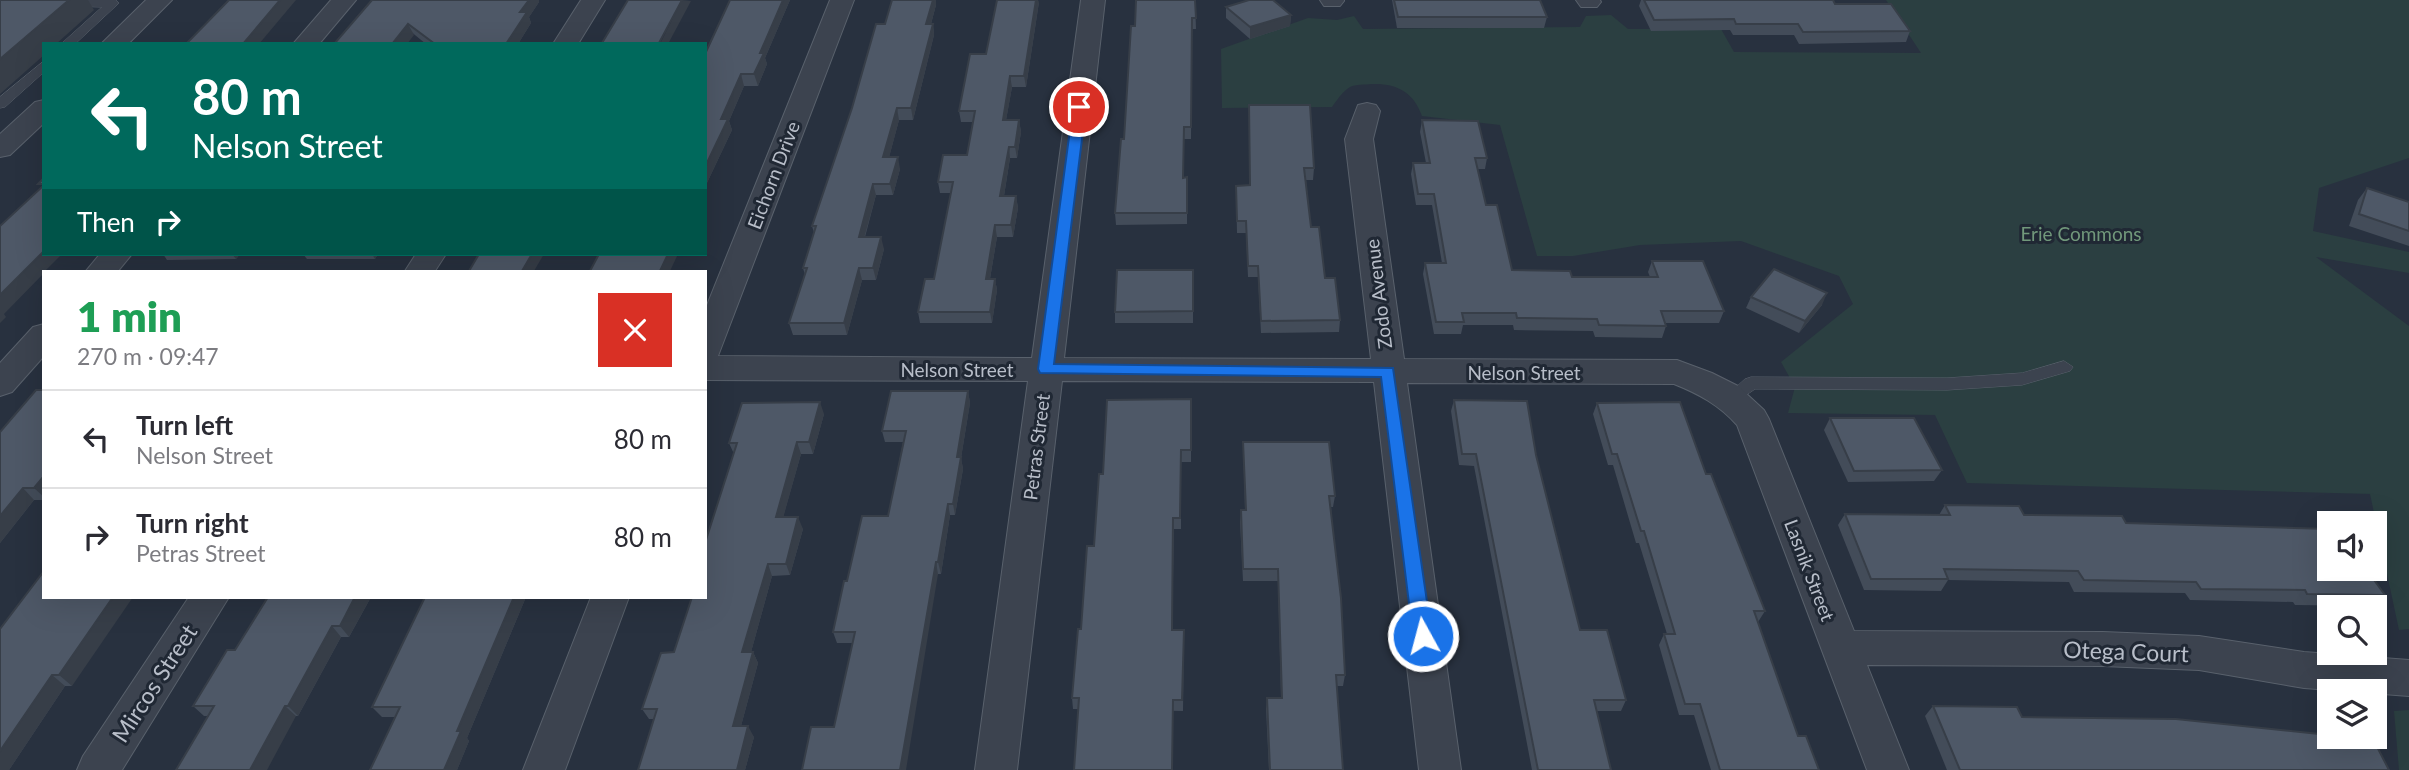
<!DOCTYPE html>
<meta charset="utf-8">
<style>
:root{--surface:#fff;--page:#f7f7f7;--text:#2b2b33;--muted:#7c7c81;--line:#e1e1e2}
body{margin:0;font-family:Lato,sans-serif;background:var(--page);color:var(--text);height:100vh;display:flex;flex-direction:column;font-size:26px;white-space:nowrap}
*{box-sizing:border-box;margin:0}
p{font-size:23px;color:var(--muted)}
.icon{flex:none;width:38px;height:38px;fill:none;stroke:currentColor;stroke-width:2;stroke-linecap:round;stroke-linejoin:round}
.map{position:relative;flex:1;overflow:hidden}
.drawer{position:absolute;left:42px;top:270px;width:665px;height:329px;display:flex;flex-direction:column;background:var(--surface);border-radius:0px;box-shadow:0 7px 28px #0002}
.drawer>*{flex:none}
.top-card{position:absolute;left:42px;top:42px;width:665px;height:214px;border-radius:0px;box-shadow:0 7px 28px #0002;background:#00695c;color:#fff;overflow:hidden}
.fabs{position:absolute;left:2317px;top:511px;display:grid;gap:14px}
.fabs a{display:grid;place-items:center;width:70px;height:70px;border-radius:0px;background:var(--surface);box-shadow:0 7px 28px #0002;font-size:35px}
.pin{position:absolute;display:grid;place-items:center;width:60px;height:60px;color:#fff;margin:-30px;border:4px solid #fff;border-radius:50%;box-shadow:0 2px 7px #0007}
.me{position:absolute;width:77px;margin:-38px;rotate:353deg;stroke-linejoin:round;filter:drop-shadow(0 0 5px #0008)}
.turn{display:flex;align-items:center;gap:24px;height:147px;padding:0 35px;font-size:32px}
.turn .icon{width:91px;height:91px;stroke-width:2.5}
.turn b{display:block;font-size:49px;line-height:60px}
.then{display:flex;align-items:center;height:66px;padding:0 35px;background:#0003;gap:14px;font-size:26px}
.round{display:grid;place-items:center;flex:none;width:74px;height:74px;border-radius:0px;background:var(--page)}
.headline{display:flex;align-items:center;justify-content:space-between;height:119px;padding:0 35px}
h1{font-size:42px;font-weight:800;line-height:52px;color:#1e9e55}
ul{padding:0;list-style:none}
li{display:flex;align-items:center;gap:21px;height:98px;padding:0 35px;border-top:2px solid var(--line)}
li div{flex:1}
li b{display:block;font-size:26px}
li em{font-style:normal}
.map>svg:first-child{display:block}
.green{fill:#2b3f41}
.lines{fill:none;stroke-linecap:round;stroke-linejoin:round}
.service-casing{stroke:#59616c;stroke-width:1}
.minor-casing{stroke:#59616c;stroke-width:2}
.service{fill:#3c434f;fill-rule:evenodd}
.minor{fill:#3c434f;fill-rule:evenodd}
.wall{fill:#434c59}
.shaded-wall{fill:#373e48}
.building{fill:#4e5867;stroke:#373e48;stroke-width:2}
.route{fill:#1a73e8;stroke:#114b97;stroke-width:2}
.labels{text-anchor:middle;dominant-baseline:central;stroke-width:6;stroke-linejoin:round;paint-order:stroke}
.street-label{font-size:19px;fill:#b8bec9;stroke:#202834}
.park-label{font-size:19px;fill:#71987b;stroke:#202834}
.near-street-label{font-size:23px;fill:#b8bec9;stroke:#202834}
</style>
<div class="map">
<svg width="2409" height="770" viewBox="0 0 2409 770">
<rect width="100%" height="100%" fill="#28313f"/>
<g class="green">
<path d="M1886,0H2409V158L2319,188L2313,231L2409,252V273L2316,257L2409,326V629L2399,630L2370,494L1967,483L1935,415L1788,413L1795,387L1781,362L1853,304L1839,276L1741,241L1640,245L1573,256H1537L1500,125L1422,116C1414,92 1396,83 1372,84C1364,85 1356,84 1350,87C1342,92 1337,100 1332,107L1222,108L1221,49L1308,18L1337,20L1354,16L1363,29L1580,27L1586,16L1611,15L1628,29H1721L1734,52L1921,53Z"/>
<polygon points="2409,710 2409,770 2399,770 2394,711"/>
</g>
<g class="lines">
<g class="service-casing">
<g id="service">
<polygon points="61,0 116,0 119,3 75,44 61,44 102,7 66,6 62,5"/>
<polygon points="44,61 44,72 5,107 0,108 0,97"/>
<polygon points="2064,361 2073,367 2070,371 2022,385 1947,390 1755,389 1733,404 1727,403 1724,398 1745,379 1751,377 1947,378 2022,373"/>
</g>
</g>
<g class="minor-casing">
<g id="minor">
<polygon points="146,0 172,0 128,44 101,44"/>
<polygon points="331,0 356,0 319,44 293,44"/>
<polygon points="581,0 605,0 578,44 553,44"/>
<path d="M830,0H854L718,356L1032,358L1081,0H1105L1064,358L1371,359L1345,139L1358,105L1367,103L1376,105L1380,111L1373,139L1404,359L1677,360L1712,373L1738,386L1764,410L1769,419L1854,631L2103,632L2199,636L2304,652L2409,660V696L2304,688L2199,670L2103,666L1867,665L1909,770H1867L1737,425C1719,405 1699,394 1674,384L1407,383L1461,770H1419L1374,382L1062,381L1017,770H975L1028,381L705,380V310Z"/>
<polygon points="1320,0 1344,0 1344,1 1340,6 1324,6"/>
<polygon points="1576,0 1600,0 1601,2 1597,7 1581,7"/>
<polygon points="44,100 44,123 10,155 0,157 0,134 35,102"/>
<polygon points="100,254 132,254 118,271 86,271"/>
<polygon points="416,254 446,254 435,271 405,271"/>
<polygon points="44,324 44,356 12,392 0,396 0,363 33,327"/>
<polygon points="189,597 229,597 122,770 77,770 83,756"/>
<polygon points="591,597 629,597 565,770 523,770"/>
</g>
</g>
<use href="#service" class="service"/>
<use href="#minor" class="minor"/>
</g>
<g class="wall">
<polygon points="372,0 539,0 539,2 529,17 531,23 518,44 426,44"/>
<polygon points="730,0 790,0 765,58 767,64 758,86 744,86 729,121 732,130 705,187"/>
<polygon points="892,0 936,0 936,5 931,24 933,24 934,35 913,120 899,120 889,157 900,169 893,195 876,195 865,237 884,249 876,280 862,280 847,335 793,335 789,323 805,275 803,268 814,233 812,226 885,24"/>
<polygon points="1195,0 1196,29 1192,29 1191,139 1184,139 1184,178 1187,177 1187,224 1116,225 1115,213 1124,139 1135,26"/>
<polygon points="1392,0 1540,0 1547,17 1544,28 1397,28"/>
<polygon points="1641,0 1833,0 1835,4 1910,31 1906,42 1799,44 1794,35 1733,35 1730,30 1651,31 1639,6"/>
<polygon points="1039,2 1026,87 1012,87 1006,120 1019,120 1021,132 1017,158 1010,158 1004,196 1016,196 1018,208 1013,237 997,237 990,279 995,279 997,290 992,323 920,323 918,312 934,279 951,193 940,193 938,182 967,155 973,122 961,122 959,111"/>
<polygon points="1226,7 1291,15 1290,26 1250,39 1226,18"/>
<polygon points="1249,105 1314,168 1313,180 1306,180 1311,227 1325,278 1340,320 1339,332 1261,333 1258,277 1248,277 1246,233 1237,233 1236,186 1250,185"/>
<polygon points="1422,120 1487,158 1485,169 1478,169 1486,205 1512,270 1572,277 1650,277 1648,272 1652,261 1724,311 1719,323 1665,323 1666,326 1662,338 1595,337 1593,331 1514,330 1513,325 1463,325 1461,334 1434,334 1423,274 1425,263 1442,263 1432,205 1416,205 1411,174 1413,163 1426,163 1420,132"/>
<polygon points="2367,188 2409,202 2409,246 2349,226 2358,200"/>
<polygon points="163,254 240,254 236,259 167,260"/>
<polygon points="303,254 378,254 375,259 307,259"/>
<polygon points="1193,270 1193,323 1115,323 1115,312"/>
<polygon points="1751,297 1822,305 1799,333 1746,308"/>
<polygon points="44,390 44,500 34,500 0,543 0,432"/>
<polygon points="968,391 970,403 961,458 963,469 955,515 950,515 941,574 938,574 834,727 853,643 837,643 833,632 847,581 888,516 903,442 885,442 882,431"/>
<polygon points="1191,399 1191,462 1181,462 1181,529 1174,529 1172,630 1184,630 1183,711 1073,709 1072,698 1094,546 1103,474"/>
<polygon points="1454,400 1536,455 1580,630 1626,700 1621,711 1596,711 1611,770 1532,770 1474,466 1459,465 1451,411"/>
<polygon points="1597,403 1706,474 1765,611 1758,622 1798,736 1819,770 1711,770 1694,715 1679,715 1659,645 1664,634 1667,634 1639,543 1636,543 1613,465 1608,465 1593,414"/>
<polygon points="824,414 813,454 801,454 783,517 803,529 790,575 772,576 751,652 753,652 758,663 741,726 754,737 745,770 638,770 654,719 649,719 642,709 705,597 734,454 729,443"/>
<polygon points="1830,418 1942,470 1934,481 1848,482 1824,430"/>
<polygon points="1243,442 1335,496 1333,507 1331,507 1345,675 1343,686 1337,686 1343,770 1269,770 1266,709 1267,698 1281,698 1278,581 1243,581 1240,522 1241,510 1245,510"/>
<polygon points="1945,505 2024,515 2126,523 2385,595 2372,606 2295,605 2293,602 2190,600 2185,593 2074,592 2069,582 1948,580 1941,591 1864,590 1838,525 1845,514 1939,515"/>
<polygon points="44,571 72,686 65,686 9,770 0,770"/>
<polygon points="371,597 349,637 341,637 298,716 204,716 193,706 235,650"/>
<polygon points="425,597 526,597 467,738 469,741 457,770 370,770 395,717 382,717 372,707"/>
<polygon points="1933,706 2389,770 1947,770 1925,716"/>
</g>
<g class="shaded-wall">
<polygon points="69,0 88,0 94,10 56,44 44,44 44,55 0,94 0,59"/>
<polygon points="280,0 296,0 259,44 243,44"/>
<polygon points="529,0 539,0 539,2 529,17 531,23 518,44 506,44 520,12"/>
<polygon points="682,0 691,1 668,44 660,44"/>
<polygon points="783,0 790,0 765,58 767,64 758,86 754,74 760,53"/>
<polygon points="933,0 936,0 936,5 928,35 926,24"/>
<polygon points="1036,0 1038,0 1039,2 1026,87 1024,76"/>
<polygon points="1291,15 1290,26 1250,39 1250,27"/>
<polygon points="408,24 414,35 407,44 392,44"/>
<polygon points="933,24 934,35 913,120 911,108"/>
<polygon points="741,74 744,86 729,121 732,130 705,187 705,167 721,119"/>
<polygon points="1010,76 1012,87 1004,132 1003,120"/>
<polygon points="897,108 899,120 886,169 883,157"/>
<polygon points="1019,120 1021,132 1017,158 1015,147"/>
<polygon points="1009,147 1010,158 1002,208 1000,196"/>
<polygon points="898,157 900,169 893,195 890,184"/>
<polygon points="873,184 876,195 861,249 859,237"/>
<polygon points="1016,196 1018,208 1013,237 1011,225"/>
<polygon points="995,225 997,237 988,290 986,279"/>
<polygon points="881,237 884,249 876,280 873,268"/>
<polygon points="44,251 44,254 62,254 45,271 44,271 44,273 4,314 6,317 0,323 0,295"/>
<polygon points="232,254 240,254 236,259"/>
<polygon points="372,254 378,254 375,259"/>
<polygon points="532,254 544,254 534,271 522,271"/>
<polygon points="668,254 678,254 670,271 660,271"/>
<polygon points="859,268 862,280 847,335 844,323"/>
<polygon points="995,279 997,290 992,323 990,312"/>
<polygon points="1827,293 1822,305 1799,333 1805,321"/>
<polygon points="968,391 970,403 961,458 963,469 955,515 953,504 957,457"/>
<polygon points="820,402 824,414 813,454 809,442"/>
<polygon points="797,442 801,454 780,529 776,517"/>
<polygon points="44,476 44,497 34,488"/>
<polygon points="23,488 34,500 0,543 0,516"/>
<polygon points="948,504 950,515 941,574 938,562"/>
<polygon points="798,517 803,529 790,575 786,564"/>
<polygon points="936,562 938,574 906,770 900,770"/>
<polygon points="768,564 772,576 748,663 742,652"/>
<polygon points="113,597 133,597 72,686 59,675"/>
<polygon points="355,597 371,597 349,637 340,626"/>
<polygon points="514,597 526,597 467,738 469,741 457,770 444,770 457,731"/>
<polygon points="332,626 341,637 298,716 288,706"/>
<polygon points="753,652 758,663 738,737 733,726"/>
<polygon points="52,675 65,686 9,770 0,770 0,751"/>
<polygon points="285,706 296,716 267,770 250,770"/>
<polygon points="748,726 754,737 745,770 737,770"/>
</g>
<g class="building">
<polygon points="0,0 69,0 0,59"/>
<polygon points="229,0 280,0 243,44 186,44"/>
<polygon points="372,0 529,0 520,12 527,12 506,44 435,44 408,24 392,44 334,44"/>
<polygon points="628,0 682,0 659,43 652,43 651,44 602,43"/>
<polygon points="730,0 783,0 760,53 764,53 754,74 741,74 721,119 728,119 705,167 705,54"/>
<polygon points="892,0 933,0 926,24 933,24 911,108 897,108 883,157 898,157 890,184 873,184 859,237 881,237 873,268 859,268 844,323 789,323 807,268 803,268 816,226 812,226 852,108 876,24 885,24"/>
<polygon points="997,0 1036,0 1024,76 1010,76 1003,120 1019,120 1015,147 1009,147 1000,196 1016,196 1011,225 995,225 986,279 995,279 990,312 918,312 925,279 934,279 953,182 938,182 943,155 967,155 975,111 959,111 970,54 986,54"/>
<polygon points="1136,0 1195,0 1196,18 1192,18 1191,127 1184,127 1183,178 1187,177 1187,213 1115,213 1121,139 1124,139 1131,26 1135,26"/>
<polygon points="1249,0 1273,0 1291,15 1250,27 1226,7"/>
<polygon points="1394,0 1540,0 1547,17 1398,17"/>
<polygon points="1644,0 1833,0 1835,4 1891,4 1910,31 1803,32 1798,24 1736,24 1734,19 1654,20"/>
<polygon points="1249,105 1310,105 1314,168 1304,168 1311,227 1319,227 1325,278 1335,278 1340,320 1261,321 1258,266 1248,266 1246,221 1237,221 1236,186 1250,185"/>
<polygon points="1422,120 1478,121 1487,158 1475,158 1486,205 1497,205 1512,270 1570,271 1572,277 1658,277 1652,261 1703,261 1724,311 1661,311 1666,326 1599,325 1597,319 1517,318 1516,313 1462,313 1464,322 1436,322 1425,263 1446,263 1434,194 1418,194 1413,163 1430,163"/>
<polygon points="44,178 44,184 38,184"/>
<polygon points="44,185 44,251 0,295 0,226"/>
<polygon points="2367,188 2409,202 2409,231 2359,214"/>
<polygon points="479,254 532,254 522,271 469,271"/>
<polygon points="599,254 668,254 660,271 590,271"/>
<polygon points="1774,269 1827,293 1805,321 1751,297"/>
<polygon points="1117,270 1193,270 1193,311 1115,312"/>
<polygon points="36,390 44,390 44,476 34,488 23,488 0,516 0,432"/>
<polygon points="891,391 968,391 957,457 961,457 953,504 948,504 938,562 936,562 900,770 802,770 811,727 834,727 855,632 833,632 844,581 847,581 862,516 888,516 906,431 882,431"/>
<polygon points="1191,399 1191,450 1181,450 1180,518 1173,518 1172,630 1184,630 1182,700 1173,700 1172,770 1074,770 1079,698 1072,698 1078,629 1081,629 1087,546 1094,546 1099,474 1103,474 1107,400"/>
<polygon points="1454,400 1527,401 1536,455 1580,630 1607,630 1626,700 1594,700 1611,770 1538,770 1476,454 1462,454"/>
<polygon points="820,402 809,442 797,442 776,517 798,517 786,564 768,564 742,652 753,652 733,726 748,726 737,770 638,770 657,709 642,709 661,653 674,652 692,597 705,597 705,543 737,443 729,443 742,403"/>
<polygon points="1680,402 1706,474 1711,474 1765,611 1754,611 1798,736 1806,736 1819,770 1720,770 1700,704 1685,704 1664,634 1675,634 1644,531 1641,531 1617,454 1612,454 1597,403"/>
<polygon points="1830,418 1914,418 1942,470 1854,471"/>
<polygon points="1243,442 1329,442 1335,496 1329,496 1341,598 1345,675 1336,675 1343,770 1270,770 1267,698 1282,698 1278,569 1243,569 1241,510 1246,510"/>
<polygon points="1945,505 2019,506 2024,515 2122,516 2126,523 2329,529 2329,569 2366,569 2385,595 2307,594 2305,590 2201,589 2196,582 2084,580 2078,571 1944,569 1948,579 1871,579 1845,514 1950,515"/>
<polygon points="44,571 44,597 113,597 59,675 52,675 0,751 0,629"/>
<polygon points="268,597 355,597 340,626 332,626 288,706 285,706 250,770 176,770 214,706 193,706 227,650 235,650"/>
<polygon points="425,597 514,597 457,731 461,731 444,770 370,770 400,707 372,707"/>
<polygon points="1933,706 2017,707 2022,717 2176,719 2329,735 2329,737 2349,737 2373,739 2389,770 1960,770"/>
</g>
<polygon class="route" points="1079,104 1086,107 1054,364 1393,368 1432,636 1429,641 1423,644 1416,641 1413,636 1381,377 1040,373 1038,369 1073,107"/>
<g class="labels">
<g class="street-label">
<text transform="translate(773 175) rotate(-69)">Eichorn Drive</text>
<text transform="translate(1378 294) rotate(-97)">Zodo Avenue</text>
<text x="957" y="369">Nelson Street</text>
<text x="1524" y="372">Nelson Street</text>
<text transform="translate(1036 447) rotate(-83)">Petras Street</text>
<text transform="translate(1810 570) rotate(69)">Lasnik Street</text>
</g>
<g class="park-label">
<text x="2081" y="233">Erie Commons</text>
</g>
<g class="near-street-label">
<text transform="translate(2126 651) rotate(2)">Otega Court</text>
<text transform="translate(154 683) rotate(-57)">Mircos Street</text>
</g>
</g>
</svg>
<div class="fabs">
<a><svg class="icon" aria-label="sound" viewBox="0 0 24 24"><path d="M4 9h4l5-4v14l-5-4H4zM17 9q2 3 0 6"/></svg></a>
<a><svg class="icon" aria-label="search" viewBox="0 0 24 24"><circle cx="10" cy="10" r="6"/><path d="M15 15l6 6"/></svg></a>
<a><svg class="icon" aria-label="layers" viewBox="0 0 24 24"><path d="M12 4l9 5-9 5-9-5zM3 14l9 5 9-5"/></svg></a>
</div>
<div class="pin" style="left:1079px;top:107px;background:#d93025"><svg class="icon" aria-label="arrive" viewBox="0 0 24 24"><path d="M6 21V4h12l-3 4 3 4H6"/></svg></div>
<svg class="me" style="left:1423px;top:636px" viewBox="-20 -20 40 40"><circle r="17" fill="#1a73e8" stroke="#fff" stroke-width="3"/><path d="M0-11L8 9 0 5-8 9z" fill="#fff"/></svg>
<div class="top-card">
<div class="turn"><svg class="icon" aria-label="left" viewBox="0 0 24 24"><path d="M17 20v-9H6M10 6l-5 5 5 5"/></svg><div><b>80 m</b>Nelson Street</div></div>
<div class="then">Then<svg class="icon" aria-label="right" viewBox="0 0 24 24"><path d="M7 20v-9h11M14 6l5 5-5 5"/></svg></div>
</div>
<section class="drawer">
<div class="headline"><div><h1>1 min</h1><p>270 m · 09:47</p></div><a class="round" style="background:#d93025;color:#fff"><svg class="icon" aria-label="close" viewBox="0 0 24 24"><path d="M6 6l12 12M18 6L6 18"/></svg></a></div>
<ul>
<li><svg class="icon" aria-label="left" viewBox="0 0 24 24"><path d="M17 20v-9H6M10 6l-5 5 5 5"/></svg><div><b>Turn left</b><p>Nelson Street</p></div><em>80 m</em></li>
<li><svg class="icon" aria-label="right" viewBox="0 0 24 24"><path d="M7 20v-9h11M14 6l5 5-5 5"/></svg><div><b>Turn right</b><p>Petras Street</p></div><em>80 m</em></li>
</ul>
</section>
</div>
